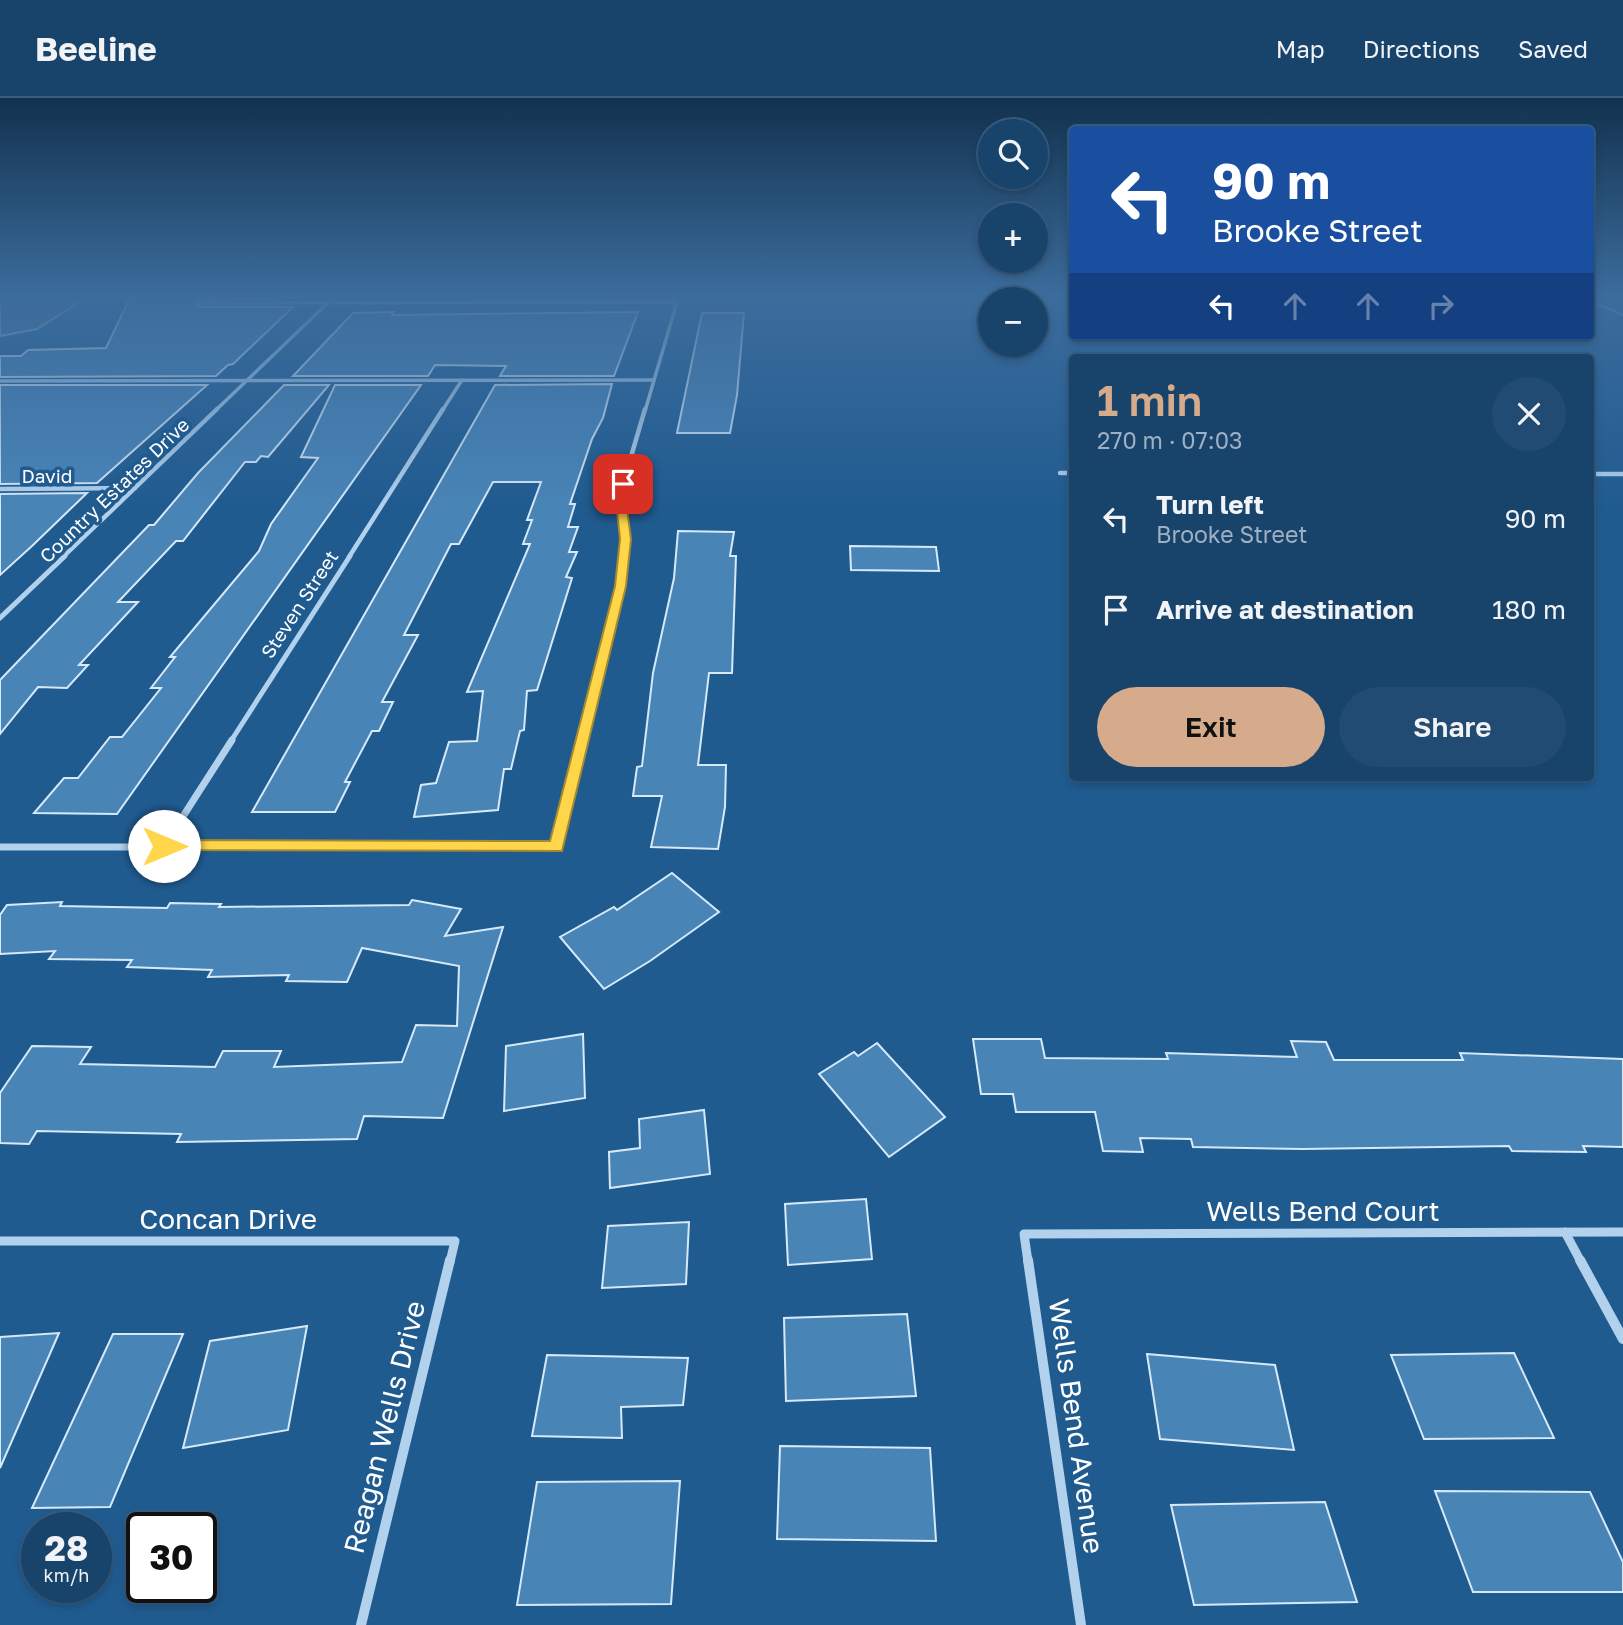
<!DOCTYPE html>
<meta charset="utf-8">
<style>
:root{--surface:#18446c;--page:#214b72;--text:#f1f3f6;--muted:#9fb0c2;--line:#365c7f;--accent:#d6ab8b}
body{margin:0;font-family:"Golos Text",sans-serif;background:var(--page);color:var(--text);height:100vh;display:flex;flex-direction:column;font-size:26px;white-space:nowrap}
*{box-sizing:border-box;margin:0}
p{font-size:23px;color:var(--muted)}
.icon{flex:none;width:38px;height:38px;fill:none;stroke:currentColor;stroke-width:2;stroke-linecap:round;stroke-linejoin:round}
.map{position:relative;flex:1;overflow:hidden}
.drawer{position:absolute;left:1069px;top:256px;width:525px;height:427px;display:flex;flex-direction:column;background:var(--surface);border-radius:7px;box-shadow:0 4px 10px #0003,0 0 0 2px var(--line)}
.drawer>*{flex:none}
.hud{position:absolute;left:1069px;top:28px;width:525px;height:214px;border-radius:7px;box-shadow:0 4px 10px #0003,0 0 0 2px var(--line);background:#1a4fa0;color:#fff;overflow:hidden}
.controls{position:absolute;left:978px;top:21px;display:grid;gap:14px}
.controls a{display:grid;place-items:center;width:70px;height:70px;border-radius:50%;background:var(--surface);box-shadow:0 4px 10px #0003,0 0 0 2px var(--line);font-size:35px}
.speed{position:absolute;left:21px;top:1414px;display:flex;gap:14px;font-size:35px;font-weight:700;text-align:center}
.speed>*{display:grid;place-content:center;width:91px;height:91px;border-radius:50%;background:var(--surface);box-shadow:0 4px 10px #0003,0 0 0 2px var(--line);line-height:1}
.speed small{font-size:18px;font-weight:400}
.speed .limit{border:4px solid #111;border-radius:10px;background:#fff;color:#111}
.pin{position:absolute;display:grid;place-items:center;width:60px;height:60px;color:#fff;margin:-30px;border-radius:14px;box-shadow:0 4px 10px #0006}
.me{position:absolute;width:77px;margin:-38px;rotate:90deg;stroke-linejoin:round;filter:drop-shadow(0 0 5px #0008)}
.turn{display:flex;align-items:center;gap:24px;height:147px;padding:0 28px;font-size:32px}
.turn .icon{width:91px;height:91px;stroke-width:2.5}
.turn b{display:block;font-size:49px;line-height:60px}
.lanes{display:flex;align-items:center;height:66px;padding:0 28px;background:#0003;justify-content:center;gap:35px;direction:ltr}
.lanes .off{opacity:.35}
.round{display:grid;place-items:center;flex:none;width:74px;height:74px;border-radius:37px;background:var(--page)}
.headline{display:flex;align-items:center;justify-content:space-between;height:119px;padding:0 28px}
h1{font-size:42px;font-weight:600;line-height:52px;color:var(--accent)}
.button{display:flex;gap:14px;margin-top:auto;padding:14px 28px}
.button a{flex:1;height:80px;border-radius:42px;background:var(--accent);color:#111;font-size:28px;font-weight:600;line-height:80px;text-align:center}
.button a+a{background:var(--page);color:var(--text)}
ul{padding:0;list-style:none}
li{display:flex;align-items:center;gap:21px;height:91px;padding:0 28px}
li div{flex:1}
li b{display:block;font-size:26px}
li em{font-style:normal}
header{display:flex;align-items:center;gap:42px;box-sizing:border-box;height:98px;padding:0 35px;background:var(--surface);border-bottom:2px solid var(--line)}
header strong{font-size:33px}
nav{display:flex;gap:38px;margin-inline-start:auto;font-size:24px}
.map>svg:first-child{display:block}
.water{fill:#4b749a;stroke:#a4cdee;stroke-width:2}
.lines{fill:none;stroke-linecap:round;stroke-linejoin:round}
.stream{fill:#a4cdee;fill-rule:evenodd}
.building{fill:#4984b7;stroke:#d6e9f9;stroke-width:2}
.street-far5{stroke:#b1d1ed;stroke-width:3.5}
.street-far4{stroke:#b1d1ed;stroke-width:4.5}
.street-far3{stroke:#b1d1ed;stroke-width:5}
.street-far2{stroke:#b1d1ed;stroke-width:7}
.street-far1{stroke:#b1d1ed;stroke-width:9}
.street{stroke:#b1d1ed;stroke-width:10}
.route{fill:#ffd54a;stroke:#a68a30;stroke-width:2}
.labels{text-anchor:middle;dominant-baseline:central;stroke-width:7;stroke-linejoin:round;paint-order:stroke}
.far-street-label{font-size:19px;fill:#fff;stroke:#205b90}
.near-street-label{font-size:28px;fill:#fff;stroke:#205b90}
</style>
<header>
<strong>Beeline</strong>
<nav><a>Map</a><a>Directions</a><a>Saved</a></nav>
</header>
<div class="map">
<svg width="1623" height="1527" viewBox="0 0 1623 1527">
<rect width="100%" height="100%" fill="#205b90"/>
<polygon class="water" points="0,195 94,195 37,231 0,238"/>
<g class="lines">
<polygon class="stream" points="1591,202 1623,216 1623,218 1591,204"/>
</g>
<g class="building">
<polygon points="139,195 306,195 301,200 198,202 197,207 201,209 293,209 233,266 228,267 216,278 0,279 0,258 21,258 28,252 106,250 130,200"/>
<polygon points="394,214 392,217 638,214 614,278 500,278 506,268 435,267 428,278 293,278 353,215"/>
<polygon points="702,215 744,215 737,297 730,335 677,335"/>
<polygon points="612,286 603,320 592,341 570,406 575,406 568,429 578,429 569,454 577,454 566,479 572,480 537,592 527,593 524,632 520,633 511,671 504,671 498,712 414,719 421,687 436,685 449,644 477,643 483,593 467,594 530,446 523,446 532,422 527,422 541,384 493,384 459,446 451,446 404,537 418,537 382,604 393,604 379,633 372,633 345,684 350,684 335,714 252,714 495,287"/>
<polygon points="0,287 207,287 97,385 0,386"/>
<polygon points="284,287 329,287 268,359 261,358 256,364 245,364 183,443 176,443 118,504 138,504 79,567 88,567 67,590 38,589 0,636 0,582 149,427 154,427 198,375"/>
<polygon points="335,287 421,287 117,716 34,715 64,680 78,680 110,639 122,639 161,590 151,590 175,559 170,559 259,453 271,426 318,360 301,359"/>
<polygon points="87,395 32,448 0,477 0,396"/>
<polygon points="678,433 734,434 730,458 736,458 732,575 709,575 698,667 726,667 725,709 718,751 651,749 662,698 633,698 637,669 642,668 653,575 674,480"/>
<polygon points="850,448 936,449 939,473 851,472"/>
<polygon points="672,775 719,814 650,863 604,891 560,839 614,809 617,812"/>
<polygon points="412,802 461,811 445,838 503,829 443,1020 364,1018 357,1041 177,1044 181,1036 37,1033 29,1046 0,1045 0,995 32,948 91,949 80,966 215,969 223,953 281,953 274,969 402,964 416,927 457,928 459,868 362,850 347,884 286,883 289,877 208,879 212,872 127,869 132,862 49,861 55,853 0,856 0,817 7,807 62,804 60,808 167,810 170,805 221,806 219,809 409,807"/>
<polygon points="583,936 585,1000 504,1013 506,948"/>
<polygon points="973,941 1041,941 1045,960 1168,961 1166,955 1297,959 1291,943 1326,944 1334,962 1463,962 1460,955 1623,961 1623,1049 1583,1048 1586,1054 1512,1053 1509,1048 1303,1051 1193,1049 1191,1041 1140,1040 1143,1054 1103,1053 1095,1014 1016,1014 1013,996 981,996"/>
<polygon points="877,945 945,1019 889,1059 819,976 854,954 858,958"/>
<polygon points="704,1012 710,1076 610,1090 609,1054 640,1050 639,1021"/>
<polygon points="866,1101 872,1161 788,1167 785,1106"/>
<polygon points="689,1124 686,1186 602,1190 608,1128"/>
<polygon points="907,1216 916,1298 786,1303 784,1220"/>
<polygon points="307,1228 288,1332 183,1350 210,1243"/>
<polygon points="59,1235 0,1370 0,1239"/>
<polygon points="113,1236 183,1236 110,1409 32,1410"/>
<polygon points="1514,1255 1554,1340 1424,1341 1391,1257"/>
<polygon points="1147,1256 1275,1267 1294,1352 1160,1341"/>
<polygon points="547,1257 688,1260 683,1307 621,1309 622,1340 532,1338"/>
<polygon points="780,1348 930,1350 936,1443 777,1441"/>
<polygon points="680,1383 671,1506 517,1507 537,1384"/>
<polygon points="1435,1393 1590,1394 1623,1464 1623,1494 1473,1494"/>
<polygon points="1325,1404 1357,1504 1194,1507 1171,1407"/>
</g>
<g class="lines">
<g class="street-far5">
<polyline points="201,205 677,204 645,313"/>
<polyline points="0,283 653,282"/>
<polyline points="215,313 338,195"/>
<polyline points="442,313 462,282"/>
</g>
<g class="street-far4">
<polyline points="1060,375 1073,375"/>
<polyline points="1591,376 1623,376"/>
<polyline points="0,391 135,390"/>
<polyline points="63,459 217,311"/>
<polyline points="349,459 443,311"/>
<polyline points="624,459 623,386 645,311"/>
</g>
<g class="street-far3">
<polyline points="0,520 65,458"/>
<polyline points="231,643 350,458"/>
<polyline points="583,643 621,488 624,458"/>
</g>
<g class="street-far2">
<polyline points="164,748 232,642"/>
<polyline points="0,749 557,749 583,642"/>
</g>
<g class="street-far1">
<polyline points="1565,1134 1581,1164"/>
<polyline points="0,1143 455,1143 450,1164"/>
<polyline points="1028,1164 1024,1136 1623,1134"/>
</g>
<g class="street">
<polyline points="1028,1162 1081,1527"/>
<polyline points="1580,1162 1623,1241"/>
<polyline points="361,1527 450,1162"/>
</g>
</g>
<linearGradient id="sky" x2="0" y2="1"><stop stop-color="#12324f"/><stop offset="0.48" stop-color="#3c6c9c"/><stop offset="1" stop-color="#3c6c9c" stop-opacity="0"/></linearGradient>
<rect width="1623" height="409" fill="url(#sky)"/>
<polygon class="route" points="623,383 628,386 626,404 631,441 626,488 562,753 158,752 156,748 164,742 550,743 615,488 620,441 616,404 618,386"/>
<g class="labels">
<g class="far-street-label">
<text x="47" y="377">David</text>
<text transform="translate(114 392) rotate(-44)">Country Estates Drive</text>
<text transform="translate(299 506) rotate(-57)">Steven Street</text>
</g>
<g class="near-street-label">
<text x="1323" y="1112">Wells Bend Court</text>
<text x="228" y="1120">Concan Drive</text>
<text transform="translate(1077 1328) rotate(82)">Wells Bend Avenue</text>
<text transform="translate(384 1329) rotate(-76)">Reagan Wells Drive</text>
</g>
</g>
</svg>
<div class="controls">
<a><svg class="icon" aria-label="search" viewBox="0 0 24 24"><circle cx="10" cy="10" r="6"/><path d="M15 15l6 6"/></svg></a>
<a>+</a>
<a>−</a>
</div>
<div class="speed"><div>28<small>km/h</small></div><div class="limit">30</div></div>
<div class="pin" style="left:623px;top:386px;background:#d93025"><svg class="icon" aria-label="arrive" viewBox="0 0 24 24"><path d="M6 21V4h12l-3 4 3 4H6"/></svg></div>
<svg class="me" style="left:164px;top:748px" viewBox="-20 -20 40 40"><circle r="19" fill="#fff"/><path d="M0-13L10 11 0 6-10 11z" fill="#ffd54a"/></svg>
<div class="hud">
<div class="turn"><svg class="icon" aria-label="left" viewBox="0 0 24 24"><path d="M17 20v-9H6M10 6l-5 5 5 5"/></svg><div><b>90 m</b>Brooke Street</div></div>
<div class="lanes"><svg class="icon" aria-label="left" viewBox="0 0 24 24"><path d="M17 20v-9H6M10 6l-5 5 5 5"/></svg><svg class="icon off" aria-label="ahead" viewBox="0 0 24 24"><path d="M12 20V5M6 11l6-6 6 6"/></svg><svg class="icon off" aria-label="ahead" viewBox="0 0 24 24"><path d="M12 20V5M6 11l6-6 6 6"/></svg><svg class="icon off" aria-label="right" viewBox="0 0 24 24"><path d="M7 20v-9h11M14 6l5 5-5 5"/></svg></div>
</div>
<section class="drawer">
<div class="headline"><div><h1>1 min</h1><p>270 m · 07:03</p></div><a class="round"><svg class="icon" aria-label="close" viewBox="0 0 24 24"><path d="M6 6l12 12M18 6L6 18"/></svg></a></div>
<ul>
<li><svg class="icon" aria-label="left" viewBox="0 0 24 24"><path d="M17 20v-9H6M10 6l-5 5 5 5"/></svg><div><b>Turn left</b><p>Brooke Street</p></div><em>90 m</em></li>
<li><svg class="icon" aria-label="arrive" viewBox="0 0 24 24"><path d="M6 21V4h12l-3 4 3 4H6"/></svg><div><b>Arrive at destination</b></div><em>180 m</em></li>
</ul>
<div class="button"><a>Exit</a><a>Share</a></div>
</section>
</div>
